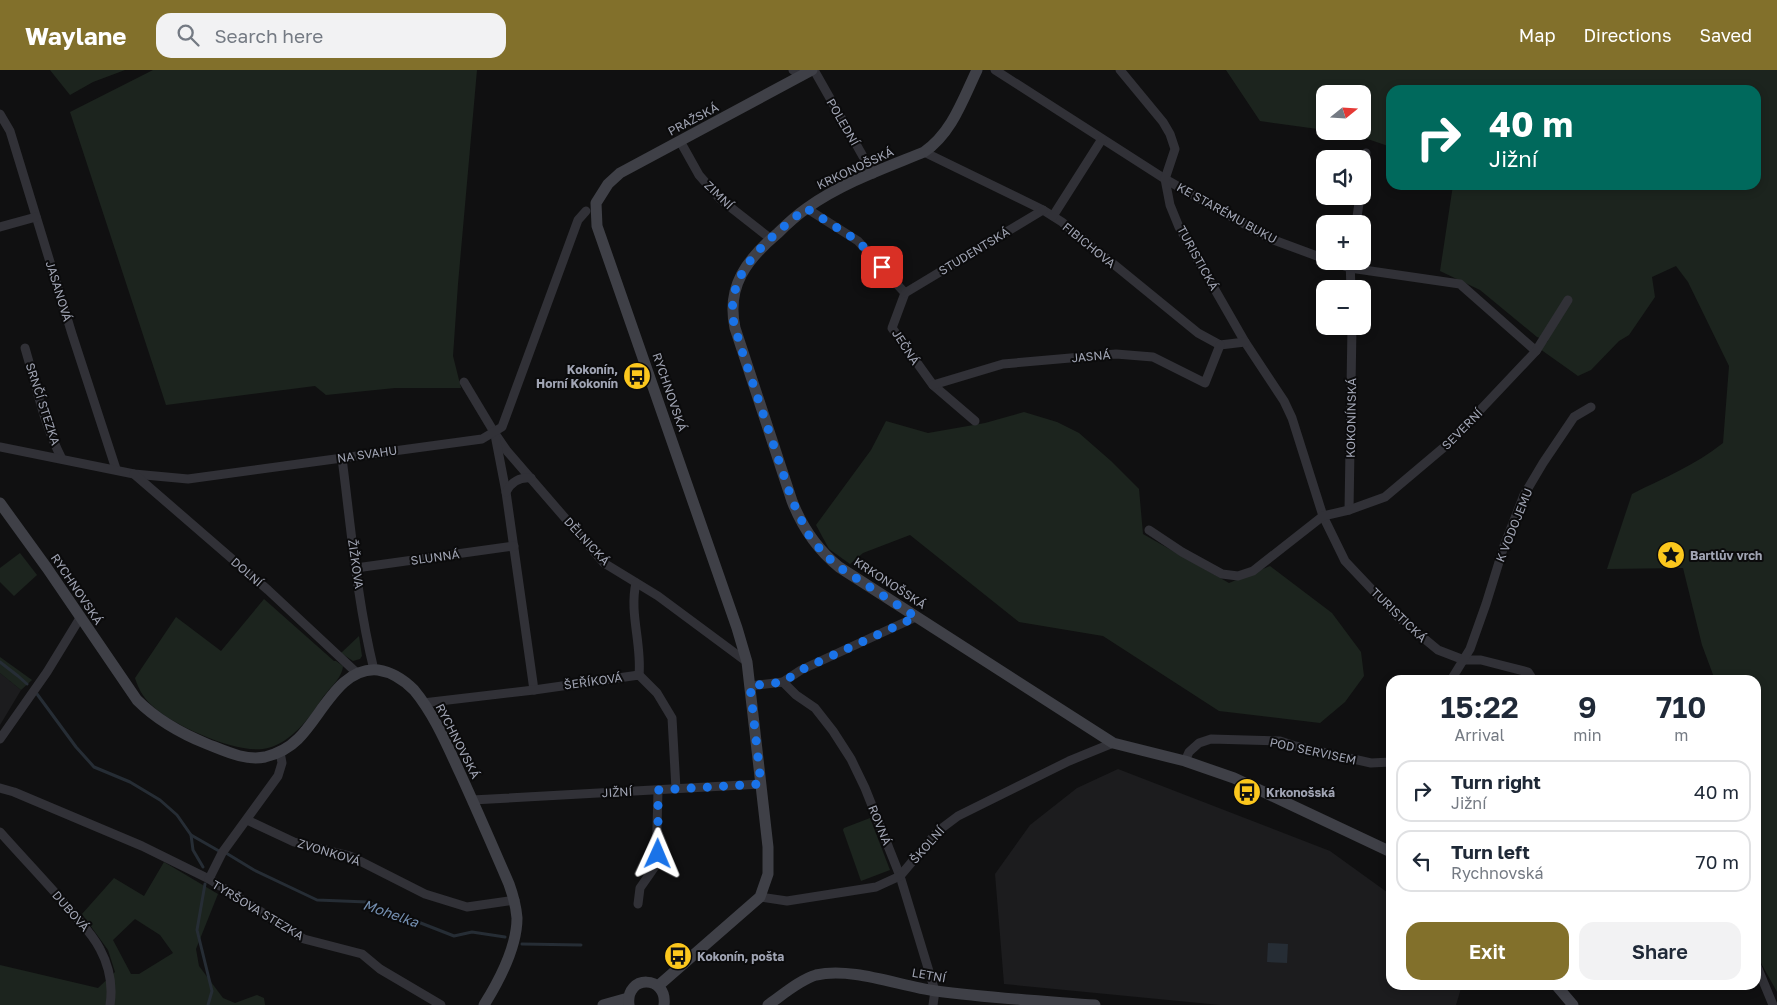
<!DOCTYPE html>
<meta charset="utf-8">
<style>
:root{--surface:#fff;--page:#f2f2f3;--text:#1f2937;--muted:#747a83;--line:#e0e1e3;--accent:#82702b}
body{margin:0;font-family:"Golos Text",sans-serif;background:var(--page);color:var(--text);height:100vh;display:flex;flex-direction:column;font-size:19px;white-space:nowrap}
*{box-sizing:border-box;margin:0}
p{font-size:16px;color:var(--muted)}
.icon{flex:none;width:28px;height:28px;fill:none;stroke:currentColor;stroke-width:2;stroke-linecap:round;stroke-linejoin:round}
.map{position:relative;flex:1;overflow:hidden}
.drawer{position:absolute;left:1386px;top:605px;width:375px;height:315px;display:flex;flex-direction:column;background:var(--surface);border-radius:15px;box-shadow:0 2px 8px #0003}
.drawer>*{flex:none}
.banner{position:absolute;left:1386px;top:15px;width:375px;height:105px;border-radius:15px;box-shadow:0 2px 8px #0003;background:#00695c;color:#fff;overflow:hidden}
.needle{width:32px;rotate:72deg}
.controls{position:absolute;left:1316px;top:15px;display:grid;gap:10px}
.controls a{display:grid;place-items:center;width:55px;height:55px;border-radius:10px;background:var(--surface);box-shadow:0 2px 8px #0003;font-size:25px}
.pin{position:absolute;display:grid;place-items:center;width:42px;height:42px;color:#fff;margin:-21px;border-radius:10px;box-shadow:0 2px 8px #0006}
.me{position:absolute;width:55px;margin:-28px;rotate:1deg;stroke-linejoin:round;filter:drop-shadow(0 0 4px #0008)}
.turn{display:flex;align-items:center;gap:18px;height:105px;padding:0 20px;font-size:22px}
.turn .icon{width:65px;height:65px;stroke-width:2.5}
.turn b{display:block;font-size:35px;line-height:42px}
.eta{display:flex;justify-content:space-evenly;align-items:center;height:85px;text-align:center}
.eta b{font-size:30px;font-weight:600;line-height:35px}
.action{display:flex;gap:10px;margin-top:auto;padding:10px 20px}
.action a{flex:1;height:58px;border-radius:15px;background:var(--accent);color:#fff;font-size:20px;font-weight:600;line-height:58px;text-align:center}
.action a+a{background:var(--page);color:var(--text)}
ul{padding:0;list-style:none}
li{display:flex;align-items:center;gap:15px;height:62px;margin:0 10px 8px;padding:0 10px;border:2px solid var(--line);border-radius:15px}
li div{flex:1}
li b{display:block;font-size:19px}
li em{font-style:normal}
header{display:flex;align-items:center;gap:30px;box-sizing:border-box;height:70px;padding:0 25px;background:var(--accent);color:#fff}
header strong{font-size:24px}
nav{display:flex;gap:28px;margin-inline-start:auto;font-size:18px}
.search{width:350px;height:45px;background:var(--page);display:flex;align-items:center;gap:12px;box-sizing:border-box;padding:0 18px;border-radius:15px;color:var(--muted);font-size:19px}
.map>svg:first-child{display:block}
.built{fill:#1c1c1e}
.green{fill:#1c241e;fill-rule:evenodd}
.water{fill:#262d35}
.lines{fill:none;stroke-linecap:round;stroke-linejoin:round}
.stream{stroke:#262d35;stroke-width:3}
.street{stroke:#313137;stroke-width:9}
.secondary{stroke:#3f4047;stroke-width:11}
.route{stroke:#1a73e8;stroke-width:9;stroke-dasharray:0 16.2}
.labels{text-anchor:middle;dominant-baseline:central;stroke-width:4;stroke-linejoin:round;paint-order:stroke}
.street-label{font-size:12px;fill:#a0a4b3;stroke:#0b0b0c}
.poi-label{font-size:12px;font-weight:bold;fill:#a0a4b3;stroke:#0b0b0c;text-anchor:start}
.water-label{font-size:14px;font-style:italic;fill:#748fb1;stroke:#0b0b0c}
</style>
<header>
<strong>Waylane</strong>
<div class="search"><svg class="icon" aria-label="search" viewBox="0 0 24 24"><circle cx="10" cy="10" r="6"/><path d="M15 15l6 6"/></svg>Search here</div>
<nav><a>Map</a><a>Directions</a><a>Saved</a></nav>
</header>
<div class="map">
<svg width="1777" height="935" viewBox="0 0 1777 935">
<rect width="100%" height="100%" fill="#101011"/>
<g class="built">
<polygon points="0,603 21,620 0,655"/>
<polygon points="1118,699 1330,781 1391,825 1391,915 1462,915 1456,935 1220,935 1004,914 995,804 1030,755 1077,718"/>
</g>
<g class="green">
<polygon points="50,0 125,0 93,12 70,25"/>
<polygon points="153,0 477,0 458,214 453,286 461,318 395,318 326,325 315,316 166,335 70,42"/>
<path d="M1226,0H1777V922L1756,884V610H1715L1702,575L1683,498L1607,499L1632,424C1663,408 1696,395 1723,373L1729,296L1688,212L1676,196L1652,207L1655,227L1629,265L1619,271L1591,300L1578,306L1540,279L1548,271L1537,267L1480,220L1440,201L1453,115H1756V20H1391V77L1353,64L1332,61H1362V24H1325V60L1260,51Z"/>
<polygon points="1024,342 1057,352 1079,363 1111,391 1139,419 1143,464 1229,513 1270,496 1332,543 1361,582 1364,606 1345,632 1320,653 1219,641 1103,566 1019,552 910,465 863,483 850,494 829,479 816,455 871,380 886,351 928,363 985,353"/>
<polygon points="20,483 37,505 14,526 0,512 0,498"/>
<path d="M264,529L334,591H336L343,596C342,609 328,619 321,630C309,649 291,672 268,678C241,686 177,657 156,639C145,630 139,621 135,608L176,547L221,581Z"/>
<polygon points="359,566 362,586 360,589 353,591 341,583"/>
<polygon points="0,587 32,610 21,620 0,603"/>
<polygon points="870,748 890,800 861,811 843,760 844,758"/>
<path d="M164,792L218,824L196,879L199,896L223,928L235,933L257,925L264,928L265,935H0V895L98,918L115,902L108,880L82,844L114,808L144,826ZM135,849L160,865L173,883L139,904H131L113,870Z"/>
</g>
<polygon class="water" points="1268,873 1288,874 1287,893 1267,892"/>
<g class="lines">
<g class="stream">
<polyline points="0,592 18,606 27,614"/>
<polyline points="37,624 76,677 94,697 130,712 160,730 177,745 191,765 219,781"/>
<polyline points="191,765 193,780 203,797"/>
<polyline points="226,783 254,800 317,830 367,832 454,866 472,862 505,867"/>
<polyline points="205,814 197,860 212,921 208,935"/>
<polyline points="522,874 581,875"/>
</g>
<g class="street">
<polyline points="793,0 802,6"/>
<polyline points="814,0 873,104"/>
<polyline points="995,0 1165,109 1271,169 1325,189"/>
<polyline points="1120,0 1163,52 1170,64 1175,79 1165,109 1170,135 1179,157 1245,272 1284,331 1292,348 1323,446 1345,491 1397,546 1438,580 1464,590 1481,590 1528,602 1533,610"/>
<polyline points="0,44 10,61 72,264 116,399"/>
<polyline points="680,71 699,105 720,129 771,169"/>
<polyline points="924,82 1043,140 1062,152 1198,263 1220,275 1245,272"/>
<polyline points="1362,110 1366,83"/>
<polyline points="806,138 858,171 905,223"/>
<polyline points="1053,146 1102,69"/>
<polyline points="1356,154 1360,126"/>
<polyline points="0,157 36,147"/>
<polyline points="1331,191 1350,198 1460,214 1536,281"/>
<polyline points="1350,191 1351,219"/>
<polyline points="905,223 892,258 933,315 975,351"/>
<polyline points="905,223 1043,140"/>
<path d="M25,278C36,315 44,355 62,389"/>
<polyline points="464,312 494,362 507,381 604,493 658,526 747,592"/>
<polyline points="933,315 1003,294 1116,284 1153,287 1205,313 1220,275"/>
<polyline points="495,365 506,422 534,620"/>
<polyline points="0,377 134,404 188,409 482,369 502,357 578,150 586,141"/>
<path d="M342,388C351,458 357,531 374,600"/>
<polyline points="134,404 268,520 358,604"/>
<path d="M506,422C511,412 520,407 531,408"/>
<polyline points="1349,440 1352,256"/>
<polyline points="1149,460 1182,482 1222,504 1238,506 1253,501 1323,446 1349,440 1385,427 1449,373 1536,281 1568,230"/>
<polyline points="356,498 514,476"/>
<path d="M636,513C629,543 642,574 639,605"/>
<polyline points="1451,610 1470,579 1486,534 1504,476 1524,425 1543,393 1574,347 1591,337"/>
<polyline points="783,612 796,625 815,638 833,661 851,689 865,718 900,806 935,921 933,935"/>
<polyline points="750,616 783,612 801,600 916,547"/>
<polyline points="423,633 534,620 639,605 657,623 672,648 676,719"/>
<polyline points="0,669 47,602 80,548"/>
<polyline points="1185,691 1189,682 1199,673 1211,669 1280,671 1295,676 1371,693 1391,692"/>
<polyline points="0,718 14,722 142,776 209,809 304,869 362,884 380,899 441,935"/>
<polyline points="472,730 761,714"/>
<polyline points="247,750 294,772 350,786 425,824 467,837 515,830"/>
<path d="M0,762C24,789 49,815 72,842C82,854 93,865 100,879C109,896 113,916 110,935"/>
<polyline points="209,809 222,783 278,706 282,693 280,682"/>
<polyline points="760,827 787,831 876,817 900,806 938,761 958,746 1069,691 1113,673"/>
<polyline points="638,834 640,818 656,795 658,720"/>
<polyline points="1756,894 1773,935"/>
</g>
<g class="secondary">
<path d="M977,0C963,29 952,63 924,82C885,98 842,113 807,138C797,145 787,154 778,163C747,189 726,216 735,258L792,431C802,457 817,479 839,497L1113,673L1185,691L1234,708L1391,782"/>
<path d="M0,433L47,498L137,630C157,650 180,663 207,674C225,681 245,691 265,687C277,684 289,678 298,669C321,647 340,596 378,600C392,602 404,610 414,620C434,644 447,675 460,703C477,740 493,777 509,814C513,825 516,836 517,848C517,877 499,911 484,935"/>
<polyline points="1556,915 1573,935"/>
<polyline points="658,916 760,827 768,804 768,777 747,592 737,558 597,156 596,133 608,114 620,103 812,0"/>
<polyline points="603,935 628,928"/>
<path d="M629,935C625,904 668,905 664,935"/>
<path d="M768,935C781,926 801,909 816,905C853,897 899,916 936,921C988,928 1042,931 1095,935"/>
</g>
</g>
<g class="lines">
<path class="route" d="M658,784V720L761,714L750,616L783,612L801,600L916,547L839,497L823,483L808,464L792,430L740,275C738,267 735,258 733,249C727,198 772,167 806,138L858,171L882,197"/>
</g>
<defs>
<g id="bus-disc" transform="scale(1.4375)"><circle r="9.5" fill="#fcc71d" stroke="#0b0b0c"/><path d="M-5-6H5V4H4V6H2V4H-2V6H-4V4H-5ZM-3.5-4V0h7V-4ZM-3.5 1.2v1.5H-2V1.2ZM2 1.2v1.5H3.5V1.2Z" fill="#111"/></g>
<g id="sight-disc" transform="scale(1.4375)"><circle r="9.5" fill="#fcc71d" stroke="#0b0b0c"/><path d="M0-6L1.8-2.2L6-1.7L2.9 1.2L3.7 5.4L0 3.3L-3.7 5.4L-2.9 1.2L-6-1.7L-1.8-2.2Z" fill="#111"/></g>
</defs>
<g fill-rule="evenodd">
<use href="#bus-disc" x="637" y="306"/>
<use href="#sight-disc" x="1671" y="485"/>
<use href="#bus-disc" x="1247" y="722"/>
<use href="#bus-disc" x="678" y="886"/>
</g>
<g class="labels">
<g class="street-label">
<text transform="translate(693 49) rotate(-28)">PRAŽSKÁ</text>
<text transform="translate(843 52) rotate(60)">POLEDNÍ</text>
<text transform="translate(855 98) rotate(-25)">KRKONOŠSKÁ</text>
<text transform="translate(719 125) rotate(44)">ZIMNÍ</text>
<text transform="translate(1227 143) rotate(29)">KE STARÉMU BUKU</text>
<text transform="translate(1089 175) rotate(39)">FIBICHOVA</text>
<text transform="translate(974 181) rotate(-31)">STUDENTSKÁ</text>
<text transform="translate(1198 188) rotate(61)">TURISTICKÁ</text>
<text transform="translate(59 221) rotate(73)">JASANOVÁ</text>
<text transform="translate(906 277) rotate(57)">JEČNÁ</text>
<text transform="translate(1091 286) rotate(-5)">JASNÁ</text>
<text transform="translate(670 322) rotate(71)">RYCHNOVSKÁ</text>
<text transform="translate(43 334) rotate(72)">SRNČÍ STEZKA</text>
<text transform="translate(1351 348) rotate(-89)">KOKONÍNSKÁ</text>
<text transform="translate(1462 359) rotate(-45)">SEVERNÍ</text>
<text transform="translate(367 384) rotate(-8)">NA SVAHU</text>
<text transform="translate(1514 455) rotate(-68)">K VODOJEMU</text>
<text transform="translate(587 471) rotate(47)">DĚLNICKÁ</text>
<text transform="translate(435 487) rotate(-8)">SLUNNÁ</text>
<text transform="translate(356 494) rotate(82)">ŽIŽKOVA</text>
<text transform="translate(247 502) rotate(41)">DOLNÍ</text>
<text transform="translate(890 513) rotate(33)">KRKONOŠSKÁ</text>
<text transform="translate(77 519) rotate(56)">RYCHNOVSKÁ</text>
<text transform="translate(1399 545) rotate(44)">TURISTICKÁ</text>
<text transform="translate(593 611) rotate(-8)">ŠEŘÍKOVÁ</text>
<text transform="translate(458 671) rotate(63)">RYCHNOVSKÁ</text>
<text transform="translate(1313 681) rotate(12)">POD SERVISEM</text>
<text transform="translate(617 722) rotate(-3)">JIŽNÍ</text>
<text transform="translate(880 755) rotate(68)">ROVNÁ</text>
<text transform="translate(927 775) rotate(-48)">ŠKOLNÍ</text>
<text transform="translate(329 782) rotate(17)">ZVONKOVÁ</text>
<text transform="translate(258 840) rotate(31)">TYRŠOVA STEZKA</text>
<text transform="translate(71 841) rotate(49)">DUBOVÁ</text>
<text transform="translate(929 905) rotate(10)">LETNÍ</text>
</g>
<g class="poi-label">
<text x="618" y="299" text-anchor="end">Kokonín,<tspan x="618" dy="14">Horní Kokonín</tspan></text>
<text x="1690" y="485">Bartlův vrch</text>
<text x="1266" y="722">Krkonošská</text>
<text x="697" y="886">Kokonín, pošta</text>
</g>
<g class="water-label">
<text transform="translate(391 843) rotate(19)">Mohelka</text>
</g>
</g>
</svg>
<div class="controls">
<a><svg class="needle" viewBox="-14 -14 28 28"><path d="M0-13l5 13h-10z" fill="#e53935"/><path d="M0 13l5-13h-10z" fill="#747a83"/></svg></a>
<a><svg class="icon" aria-label="sound" viewBox="0 0 24 24"><path d="M4 9h4l5-4v14l-5-4H4zM17 9q2 3 0 6"/></svg></a>
<a>+</a>
<a>−</a>
</div>
<div class="pin" style="left:882px;top:197px;background:#d93025"><svg class="icon" aria-label="arrive" viewBox="0 0 24 24"><path d="M6 21V4h12l-3 4 3 4H6"/></svg></div>
<svg class="me" style="left:658px;top:784px" viewBox="-20 -20 40 40"><path d="M0-17L14 15 0 8-14 15z" fill="#1a73e8" stroke="#fff" stroke-width="4"/></svg>
<div class="banner">
<div class="turn"><svg class="icon" aria-label="right" viewBox="0 0 24 24"><path d="M7 20v-9h11M14 6l5 5-5 5"/></svg><div><b>40 m</b>Jižní</div></div>
</div>
<section class="drawer">
<div class="eta">
<div><b>15:22</b><p>Arrival</p></div>
<div><b>9</b><p>min</p></div>
<div><b>710</b><p>m</p></div>
</div>
<ul>
<li><svg class="icon" aria-label="right" viewBox="0 0 24 24"><path d="M7 20v-9h11M14 6l5 5-5 5"/></svg><div><b>Turn right</b><p>Jižní</p></div><em>40 m</em></li>
<li><svg class="icon" aria-label="left" viewBox="0 0 24 24"><path d="M17 20v-9H6M10 6l-5 5 5 5"/></svg><div><b>Turn left</b><p>Rychnovská</p></div><em>70 m</em></li>
</ul>
<div class="action"><a>Exit</a><a>Share</a></div>
</section>
</div>
